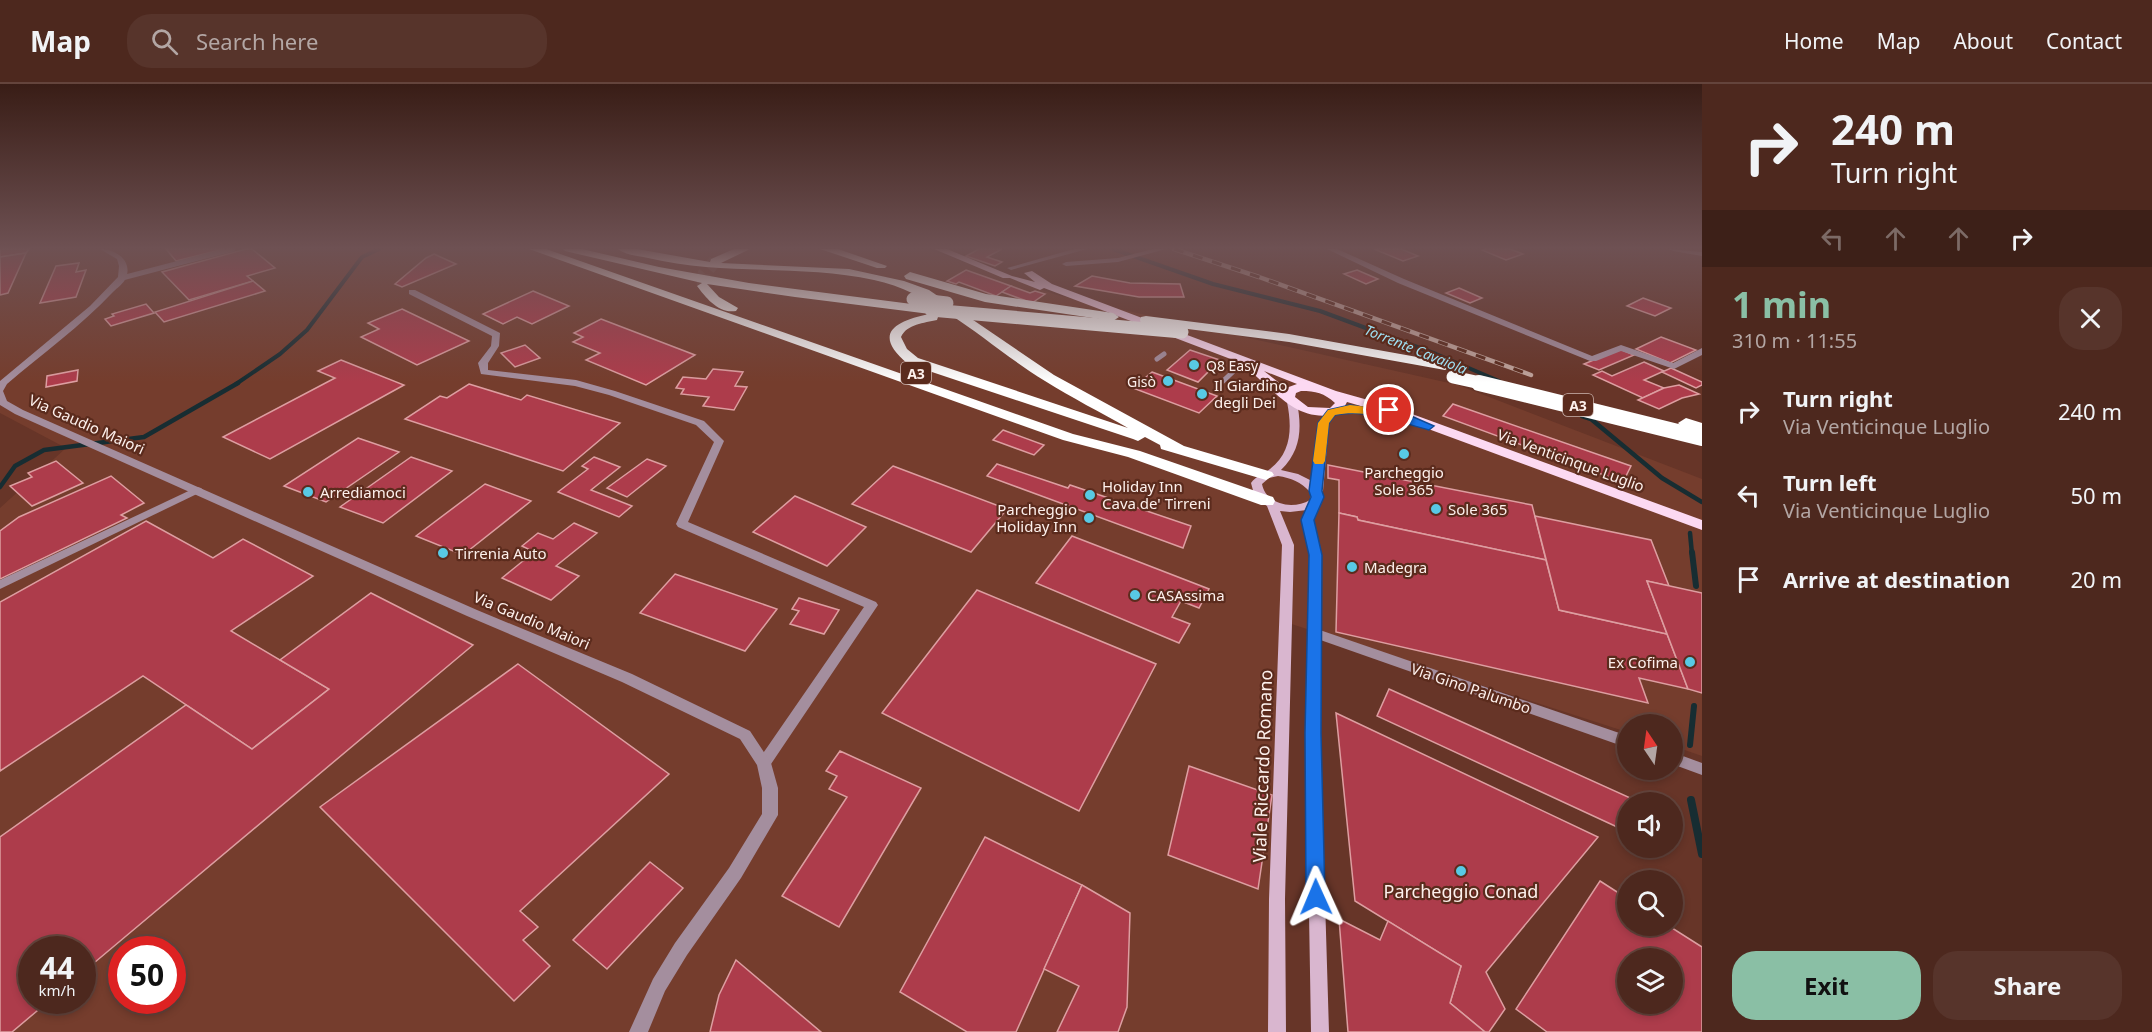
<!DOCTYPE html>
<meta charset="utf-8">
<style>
:root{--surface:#4d281e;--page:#57342b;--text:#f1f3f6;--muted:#b3a6a4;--line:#64443c;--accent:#8abfa5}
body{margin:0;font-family:"Noto Sans",sans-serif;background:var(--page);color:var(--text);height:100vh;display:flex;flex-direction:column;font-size:22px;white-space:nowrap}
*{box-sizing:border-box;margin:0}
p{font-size:20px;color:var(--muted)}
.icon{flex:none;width:33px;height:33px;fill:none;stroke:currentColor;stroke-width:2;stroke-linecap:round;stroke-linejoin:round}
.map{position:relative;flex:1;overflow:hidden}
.sheet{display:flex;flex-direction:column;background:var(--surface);width:450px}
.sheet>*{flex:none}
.hud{background:#4d281e;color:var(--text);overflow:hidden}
.needle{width:39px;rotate:347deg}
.tools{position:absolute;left:1617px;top:630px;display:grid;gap:12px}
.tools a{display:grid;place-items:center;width:66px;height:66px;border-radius:50%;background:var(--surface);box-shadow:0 3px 9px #0003,0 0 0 2px var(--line);font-size:30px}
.speed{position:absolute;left:18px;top:852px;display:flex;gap:12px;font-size:30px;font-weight:700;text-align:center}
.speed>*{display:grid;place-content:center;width:78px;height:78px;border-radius:50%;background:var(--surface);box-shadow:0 3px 9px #0003,0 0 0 2px var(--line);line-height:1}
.speed small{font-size:15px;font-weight:400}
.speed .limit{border:9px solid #d22;background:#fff;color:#111}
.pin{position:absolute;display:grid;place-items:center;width:51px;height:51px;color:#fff;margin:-26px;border:3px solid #fff;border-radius:50%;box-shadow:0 2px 6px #0007}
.me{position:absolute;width:66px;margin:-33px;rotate:359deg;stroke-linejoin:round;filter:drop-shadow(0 0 4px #0008)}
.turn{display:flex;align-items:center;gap:21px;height:126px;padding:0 30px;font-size:27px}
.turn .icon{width:78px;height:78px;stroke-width:2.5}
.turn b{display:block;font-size:42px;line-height:51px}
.lanes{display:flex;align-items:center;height:57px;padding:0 30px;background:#0003;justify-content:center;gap:30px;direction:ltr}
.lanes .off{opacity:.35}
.round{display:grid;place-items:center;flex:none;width:63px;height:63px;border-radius:24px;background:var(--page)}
.summary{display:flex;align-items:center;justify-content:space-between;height:102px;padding:0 30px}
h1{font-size:36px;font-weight:700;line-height:45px;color:var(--accent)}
.action{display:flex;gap:12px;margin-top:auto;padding:12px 30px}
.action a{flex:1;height:69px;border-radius:24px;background:var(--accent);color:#111;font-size:24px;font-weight:700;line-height:69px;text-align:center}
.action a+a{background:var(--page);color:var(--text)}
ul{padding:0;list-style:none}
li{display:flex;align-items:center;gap:18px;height:84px;padding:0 30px}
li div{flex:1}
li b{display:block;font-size:22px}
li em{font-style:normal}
header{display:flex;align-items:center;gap:36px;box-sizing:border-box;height:84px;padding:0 30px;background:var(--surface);border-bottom:2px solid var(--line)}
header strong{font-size:28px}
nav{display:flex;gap:33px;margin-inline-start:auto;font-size:21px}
.search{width:420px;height:54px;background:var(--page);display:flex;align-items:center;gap:15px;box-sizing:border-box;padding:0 21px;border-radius:24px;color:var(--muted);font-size:22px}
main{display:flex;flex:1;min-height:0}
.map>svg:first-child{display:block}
.built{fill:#753d2d;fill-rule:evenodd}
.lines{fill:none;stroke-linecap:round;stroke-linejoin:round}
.stream-far3{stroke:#172d32;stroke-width:4}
.stream-far2{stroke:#172d32;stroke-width:4.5}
.stream-far1{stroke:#172d32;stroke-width:6}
.stream{stroke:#172d32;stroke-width:8}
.building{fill:#ad3c4b;stroke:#dd9ea1;stroke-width:1.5;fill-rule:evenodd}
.motorway-tunnel{stroke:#7e5145;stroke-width:13;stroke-dasharray:13 6;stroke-linecap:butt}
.service{stroke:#a48e9e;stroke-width:5}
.minor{fill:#a48e9e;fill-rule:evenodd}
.tertiary{fill:#a48e9e;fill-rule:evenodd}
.secondary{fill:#d9b6cf;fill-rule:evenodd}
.primary{fill:#fcd9f2;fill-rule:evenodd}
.motorway{fill:#fff;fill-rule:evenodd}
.rail-casing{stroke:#bfa39b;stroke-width:4.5}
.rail{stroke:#5b2b1d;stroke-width:3;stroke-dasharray:10;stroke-linecap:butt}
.motorway-bridge-far1{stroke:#fff;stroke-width:13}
.motorway-bridge{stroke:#fff;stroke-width:16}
.route{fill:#1a73e8;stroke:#114b97;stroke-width:1.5}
.slow{fill:#f59e0b}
.poi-dot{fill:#58c9e4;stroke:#5b2b1d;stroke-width:2}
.labels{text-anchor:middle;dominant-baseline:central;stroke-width:4.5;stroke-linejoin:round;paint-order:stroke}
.far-water-label{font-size:14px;font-style:italic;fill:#9fe1f3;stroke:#5b2b1d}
.far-poi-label{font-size:14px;fill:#fdf0ec;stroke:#5b2b1d;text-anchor:start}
.shield{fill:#5b2b1d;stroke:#ccb5ae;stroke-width:1.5}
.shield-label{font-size:14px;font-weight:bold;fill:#fdf0ec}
.poi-label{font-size:15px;fill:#fdf0ec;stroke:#5b2b1d;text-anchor:start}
.street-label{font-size:15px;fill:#fdf0ec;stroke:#5b2b1d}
.near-street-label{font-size:18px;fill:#fdf0ec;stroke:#5b2b1d}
.near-poi-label{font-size:18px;fill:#fdf0ec;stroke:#5b2b1d}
</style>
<header>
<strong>Map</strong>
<div class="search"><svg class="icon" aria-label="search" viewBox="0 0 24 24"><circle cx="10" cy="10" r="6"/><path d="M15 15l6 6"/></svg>Search here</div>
<nav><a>Home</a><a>Map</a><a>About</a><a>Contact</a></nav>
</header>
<main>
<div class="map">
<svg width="1702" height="948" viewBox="0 0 1702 948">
<rect width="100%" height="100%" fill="#673528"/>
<path class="built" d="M0,165H927L1057,211L1458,301L1702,395V672L1673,662L1672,640H1628L1627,648L1279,536L1281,948H0V424L66,364L0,329ZM32,866H82V916H32ZM122,866H172V916H122Z"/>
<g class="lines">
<g class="stream-far3">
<polyline points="1113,165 1213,200 1320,227 1436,270 1499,297"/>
<polyline points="236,300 280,270 307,246 362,173 379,165"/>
</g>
<g class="stream-far2">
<polyline points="1582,332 1591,335 1662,394 1702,418"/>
<polyline points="0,403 15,382 44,366 144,353 238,299"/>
<polyline points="1690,449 1692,470"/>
</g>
<g class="stream-far1">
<polyline points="1692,468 1696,502"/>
<polyline points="1690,661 1694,622"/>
</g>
<polyline class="stream" points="1691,716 1702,770"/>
</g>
<g class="building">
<polygon points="0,165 29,165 26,169 0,173"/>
<polygon points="166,165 224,165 176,177"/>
<polygon points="246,165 252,165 275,184 247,192 253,197 189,216 162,188"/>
<polygon points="979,165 1002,165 987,173 1002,178 995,182 966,172"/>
<polygon points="1374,165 1401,165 1418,172 1403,177"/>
<polygon points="1486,165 1510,165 1523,170 1506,176 1482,166"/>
<polygon points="26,169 8,209 0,211 0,173"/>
<polygon points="434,170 456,180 402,203 395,200 426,174"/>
<polygon points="79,179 76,188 86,186 76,213 40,219 56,182"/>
<polygon points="966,186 1011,202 996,212 959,198 956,200 947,197"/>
<polygon points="1357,186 1378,195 1366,200 1344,190"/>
<polygon points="1092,192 1130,199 1180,200 1184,213 1139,213 1075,202"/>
<polygon points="253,197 265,207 164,238 155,228"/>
<polygon points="1011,202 1030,209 1035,207 1045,210 1032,219 1002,208"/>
<polygon points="1459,204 1482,214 1470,219 1446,209"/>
<polygon points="533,207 569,222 532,240 517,233 503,240 483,230"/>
<polygon points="1643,214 1671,224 1655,232 1627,222"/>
<polygon points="146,220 154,229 111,242 105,235 114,232 112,230"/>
<polygon points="402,225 469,257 417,281 361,253 379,245 368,239"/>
<polygon points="601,235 695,271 646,301 586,276 600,269 573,258 583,253 574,249"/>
<polygon points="1661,253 1696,266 1670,279 1636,265"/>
<polygon points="525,261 540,274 515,283 501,269"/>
<polygon points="1620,265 1634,271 1599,286 1584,280"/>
<polygon points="1190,266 1220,276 1198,298 1167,286"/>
<polygon points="341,276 404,301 270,375 223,353 335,294 318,287"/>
<polygon points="1644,278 1664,287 1644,296 1664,304 1643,314 1593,291 1602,287 1612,292"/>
<polygon points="1671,284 1702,298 1702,301 1696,304 1662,288"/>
<polygon points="713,285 743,288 735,302 747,303 734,326 703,322 709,313 681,310 684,305 676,304 683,293 706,295"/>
<polygon points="78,286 77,297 46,303 47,292"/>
<polygon points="1152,288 1217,312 1199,329 1133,304"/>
<polygon points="469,300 521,316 527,311 620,339 563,387 405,335 440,312 447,314"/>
<polygon points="1679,301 1699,310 1682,314 1659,325 1638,316 1664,304"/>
<polygon points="1453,320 1631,382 1623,398 1443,332"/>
<polygon points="1003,346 1044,361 1034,371 993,356"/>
<polygon points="358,354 399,368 326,418 284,402"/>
<polygon points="411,373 452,387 383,439 340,423"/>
<polygon points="594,373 620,383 591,406 632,422 619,433 558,408 588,385 582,382"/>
<polygon points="647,375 666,382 627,413 607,404"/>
<polygon points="56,377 83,399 32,422 10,402 32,393 28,389"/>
<polygon points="997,380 1068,404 1070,401 1191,442 1183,464 987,392"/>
<polygon points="1328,381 1532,421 1546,476 1358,436 1357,433 1339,429 1339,396 1328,394"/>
<polygon points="893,382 1007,425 971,468 852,420"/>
<polygon points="111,392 144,419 121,431 127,434 0,495 0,447 19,433"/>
<polygon points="485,400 531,417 463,471 416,452"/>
<polygon points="795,412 866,443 827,482 753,448"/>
<polygon points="1339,429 1357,433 1358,436 1546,476 1559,526 1667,550 1688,605 1639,594 1648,619 1336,548"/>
<polygon points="1535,432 1651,456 1669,502 1647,497 1667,550 1559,526"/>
<polygon points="146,437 213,474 243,455 313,492 231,547 329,605 252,665 143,592 0,687 0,518"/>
<polygon points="574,439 597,449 556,482 579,492 551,516 502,494 534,468 522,462 538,449 553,455"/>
<polygon points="1072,452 1209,505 1199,524 1181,517 1172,533 1190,540 1179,559 1036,499"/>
<polygon points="675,490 777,525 745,567 640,529"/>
<polygon points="1647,497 1702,509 1702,609 1688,605"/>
<polygon points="977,506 1156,580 1079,727 882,629"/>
<polygon points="371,509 473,561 82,889 82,866 32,866 32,916 50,916 12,948 0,948 0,753 186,621 252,665 329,605 280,576"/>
<polygon points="799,514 839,526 824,550 790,540 799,527 792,525"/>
<polygon points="518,580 669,690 520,827 538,843 523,856 550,882 514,917 320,723"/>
<polygon points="1389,605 1637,717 1628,718 1628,748 1377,632"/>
<polygon points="1336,629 1598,753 1486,888 1505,925 1489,948 1485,948 1450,919 1461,882 1355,817"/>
<polygon points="840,667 921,704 839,843 782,812 847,713 829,705 837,692 826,687"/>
<polygon points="1189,682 1272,711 1258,805 1168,771"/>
<polygon points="985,753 1082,801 1016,948 967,948 900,908"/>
<polygon points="650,778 683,804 607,885 573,856"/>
<path d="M1600,797L1628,815V842H1669L1702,863V948H1547L1516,925ZM1628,874H1672V920H1628Z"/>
<polygon points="1082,801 1130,829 1127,923 1118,948 1057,948 1079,902 1044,885"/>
<polygon points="1339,835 1380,856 1388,837 1461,882 1450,919 1485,948 1348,948"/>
<polygon points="736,876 821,948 710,948 719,911"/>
</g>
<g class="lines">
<polyline class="motorway-tunnel" points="703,202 704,190 715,177"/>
<g class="service">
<polyline points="122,194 233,165"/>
<polyline points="1157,275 1164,270"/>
<polyline points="1220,300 1238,283 1257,286"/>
</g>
<g class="minor">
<polygon points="1153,165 1166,165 1118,178 1066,182 1062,180 1066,178 1118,174"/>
<polygon points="1327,165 1337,165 1404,195 1592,272 1621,261 1673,279 1702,264 1702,271 1674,285 1621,267 1596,277 1590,277 1398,199"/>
<polygon points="1669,165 1702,168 1702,172 1673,167"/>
<polygon points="409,206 415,206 500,249 499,262 488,279 488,286 576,296 615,307 704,337 724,357 688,438 876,518 878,521 876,524 769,683 764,685 759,683 757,679 759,675 864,523 678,443 676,440 714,358 696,341 609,311 575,302 481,290 478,279 491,262 492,252 409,210"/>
<polygon points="197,403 201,404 203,406 201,408 0,505 0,496"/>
<polygon points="1314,544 1628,652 1628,664 1309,552 1307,549 1309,546"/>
<polygon points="1672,668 1702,679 1702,691 1672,680"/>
</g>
<g class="tertiary">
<path d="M100,165C115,165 133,176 126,194C124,199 117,204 113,208C81,242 42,270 7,300L3,307L7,317L23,326L477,526L632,590L750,647L771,679L778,704V731L741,794L687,871L665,907L648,948H629L653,895L675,859L729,784L762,730V704L757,681L740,655L622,598L467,532L15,330L0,321V297L90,222L118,193L119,182L117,175Z"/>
<polygon points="1074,165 1087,165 1011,186 1007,184"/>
</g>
<path class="secondary" d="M1292,315L1297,318C1302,345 1301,366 1281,386L1298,390L1312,397L1319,339L1328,326L1332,325L1337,328L1329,339L1322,418L1314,436L1321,471L1320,649L1329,948H1311L1306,649L1309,471L1302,436L1307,426L1290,428L1280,427L1294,461L1285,815L1286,948H1268L1269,815L1282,461L1267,422L1259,417L1254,410L1251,399C1256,392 1264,390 1270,385C1292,368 1292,343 1287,318ZM1278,392C1291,394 1301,398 1310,408V416C1293,426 1266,421 1262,400L1269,394Z"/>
<path class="primary" d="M934,165H947L1012,192L1035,198L1024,189L1032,187L1052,200L1336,307L1393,323L1702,436V446L1385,329L1347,318L1341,329C1299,341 1279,311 1249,286V282L1044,204L1040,206L1010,194H1003ZM1264,287L1297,300L1286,304ZM1301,307C1316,307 1324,309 1335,319L1330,324L1308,323L1295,313L1296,309Z"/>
<g class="motorway">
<polygon points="529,165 546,165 1073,350 1140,367 1273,413 1275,417 1273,421 1261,421 1128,373 1063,356"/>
<path d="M563,165H582L659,183L749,199L935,223L937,226L933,229L938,233L937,236C924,239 907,240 901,253L907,265L918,274L1128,344C1100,328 1072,314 1045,297C989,263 939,210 874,196C800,180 723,192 648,174C639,172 625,171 618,165H637L710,178L711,175L734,165H750L721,179L849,185L904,197L929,206L1054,291L1184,362L1272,388L1274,391L1266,396L1161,365L1160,361L1145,353L1138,357L1133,355L908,280C872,250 894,237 930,230L795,213L707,200L719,213L738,224L736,227C719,230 706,214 697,202L702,199L565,167Z"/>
<polygon points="820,165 838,165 887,182 885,184 877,184"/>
<polygon points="910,188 986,210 1113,229 1119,233 1113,237 985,218 906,195 904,192"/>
<polygon points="1146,232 1289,250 1445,278 1452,282 1445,286 1289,258 1141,239 1140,236 1141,233"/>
<polygon points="1686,334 1702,339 1702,349 1681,342 1678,339"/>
</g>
<g class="rail-casing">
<polyline id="rail" points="1174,165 1259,193 1531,291"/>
</g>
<use href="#rail" class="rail"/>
<g class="motorway-bridge-far1">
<polyline points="913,215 947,219"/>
<polyline points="931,226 1182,248"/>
<polyline points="1453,293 1485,300"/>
</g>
<polyline class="motorway-bridge" points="1479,299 1702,354"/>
</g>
<linearGradient id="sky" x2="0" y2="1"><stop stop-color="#391d16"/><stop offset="0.55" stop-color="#6e5153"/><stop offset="1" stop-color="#6e5153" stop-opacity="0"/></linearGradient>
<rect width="1702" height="298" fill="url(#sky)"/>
<path class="route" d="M1350,321L1384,327L1385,324H1393L1434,342L1429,346C1398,338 1367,324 1335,331L1329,339L1322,407L1324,413L1314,436L1322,471L1321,649L1325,813L1322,819L1316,822L1309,819L1306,813L1305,649L1309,471L1301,436L1311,413L1309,407L1318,339L1328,326Z"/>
<path class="slow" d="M1350,321L1368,323L1409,333L1410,335L1405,339C1381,333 1360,326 1335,331L1329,339L1325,377L1323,380H1315L1313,377L1318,339L1328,326Z"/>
<g class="poi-dot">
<circle cx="1194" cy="281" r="6"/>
<circle cx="1168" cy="297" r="6"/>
<circle cx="1202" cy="310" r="6"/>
<circle cx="1404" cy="370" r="6"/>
<circle cx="308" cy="408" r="6"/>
<circle cx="1090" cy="411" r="6"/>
<circle cx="1436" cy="425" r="6"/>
<circle cx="1089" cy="434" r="6"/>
<circle cx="443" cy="469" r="6"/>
<circle cx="1352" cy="483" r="6"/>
<circle cx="1135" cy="511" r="6"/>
<circle cx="1690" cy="578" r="6"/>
<circle cx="1461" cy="787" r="6"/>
</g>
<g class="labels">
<g class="far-water-label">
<text transform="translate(1416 265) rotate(22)">Torrente Cavaiola</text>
</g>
<g class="far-poi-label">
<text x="1206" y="281">Q8 Easy</text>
<text x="1156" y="297" text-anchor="end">Gisò</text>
</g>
<g class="shield">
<rect x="901" y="278" width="30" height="22" rx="4.5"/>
<rect x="1563" y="310" width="30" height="22" rx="4.5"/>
</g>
<g class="shield-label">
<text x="916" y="289">A3</text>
<text x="1578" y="321">A3</text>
</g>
<g class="poi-label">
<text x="1214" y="301">Il Giardino<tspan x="1214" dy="17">degli Dei</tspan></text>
<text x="1404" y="388" text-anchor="middle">Parcheggio<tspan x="1404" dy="17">Sole 365</tspan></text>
<text x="1102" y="402">Holiday Inn<tspan x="1102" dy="17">Cava de' Tirreni</tspan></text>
<text x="320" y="408">Arrediamoci</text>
<text x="1077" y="425" text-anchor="end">Parcheggio<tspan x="1077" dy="17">Holiday Inn</tspan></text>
<text x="1448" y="425">Sole 365</text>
<text x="455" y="469">Tirrenia Auto</text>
<text x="1364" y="483">Madegra</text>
<text x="1147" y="511">CASAssima</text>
<text x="1678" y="578" text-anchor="end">Ex Cofima</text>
</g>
<g class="street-label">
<text transform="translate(87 340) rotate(24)">Via Gaudio Maiori</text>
<text transform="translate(1571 376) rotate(20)">Via Venticinque Luglio</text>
<text transform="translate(532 536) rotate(23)">Via Gaudio Maiori</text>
<text transform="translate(1471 604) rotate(19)">Via Gino Palumbo</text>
</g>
<g class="near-street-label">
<text transform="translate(1262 682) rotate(-88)">Viale Riccardo Romano</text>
</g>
<g class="near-poi-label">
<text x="1461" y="807">Parcheggio Conad</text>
</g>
</g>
</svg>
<div class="tools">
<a><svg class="needle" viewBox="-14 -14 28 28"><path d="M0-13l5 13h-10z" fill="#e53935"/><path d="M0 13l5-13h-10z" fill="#b3a6a4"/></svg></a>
<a><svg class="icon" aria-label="sound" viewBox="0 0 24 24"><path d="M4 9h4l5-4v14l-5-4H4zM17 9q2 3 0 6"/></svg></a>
<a><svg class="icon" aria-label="search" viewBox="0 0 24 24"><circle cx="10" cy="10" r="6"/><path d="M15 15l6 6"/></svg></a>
<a><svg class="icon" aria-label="layers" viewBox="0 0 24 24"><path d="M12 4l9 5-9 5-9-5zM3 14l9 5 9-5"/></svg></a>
</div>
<div class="speed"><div>44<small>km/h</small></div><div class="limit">50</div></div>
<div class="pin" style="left:1389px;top:326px;background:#d93025"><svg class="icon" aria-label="arrive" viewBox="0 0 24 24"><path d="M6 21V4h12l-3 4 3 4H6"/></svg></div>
<svg class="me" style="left:1316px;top:813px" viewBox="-20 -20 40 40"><path d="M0-17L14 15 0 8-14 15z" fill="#1a73e8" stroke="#fff" stroke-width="4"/></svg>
</div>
<section class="sheet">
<div class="hud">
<div class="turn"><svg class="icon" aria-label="right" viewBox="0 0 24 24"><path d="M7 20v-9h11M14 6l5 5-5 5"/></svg><div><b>240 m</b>Turn right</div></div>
<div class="lanes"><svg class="icon off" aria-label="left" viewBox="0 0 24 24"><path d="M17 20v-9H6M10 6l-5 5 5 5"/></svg><svg class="icon off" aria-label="ahead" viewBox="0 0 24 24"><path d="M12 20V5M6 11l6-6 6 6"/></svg><svg class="icon off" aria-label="ahead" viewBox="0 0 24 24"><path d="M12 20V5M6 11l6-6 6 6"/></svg><svg class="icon" aria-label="right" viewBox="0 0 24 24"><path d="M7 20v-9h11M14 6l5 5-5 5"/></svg></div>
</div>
<div class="summary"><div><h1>1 min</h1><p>310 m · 11:55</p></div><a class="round"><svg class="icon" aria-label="close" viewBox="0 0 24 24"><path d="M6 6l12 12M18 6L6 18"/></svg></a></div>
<ul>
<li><svg class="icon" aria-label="right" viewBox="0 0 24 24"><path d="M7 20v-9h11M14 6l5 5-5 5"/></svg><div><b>Turn right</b><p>Via Venticinque Luglio</p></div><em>240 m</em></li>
<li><svg class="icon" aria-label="left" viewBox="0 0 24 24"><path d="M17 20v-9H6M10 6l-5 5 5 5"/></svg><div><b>Turn left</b><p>Via Venticinque Luglio</p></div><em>50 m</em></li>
<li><svg class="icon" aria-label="arrive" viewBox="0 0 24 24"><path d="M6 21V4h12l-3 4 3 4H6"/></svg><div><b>Arrive at destination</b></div><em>20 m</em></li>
</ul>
<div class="action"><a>Exit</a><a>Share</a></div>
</section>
</main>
